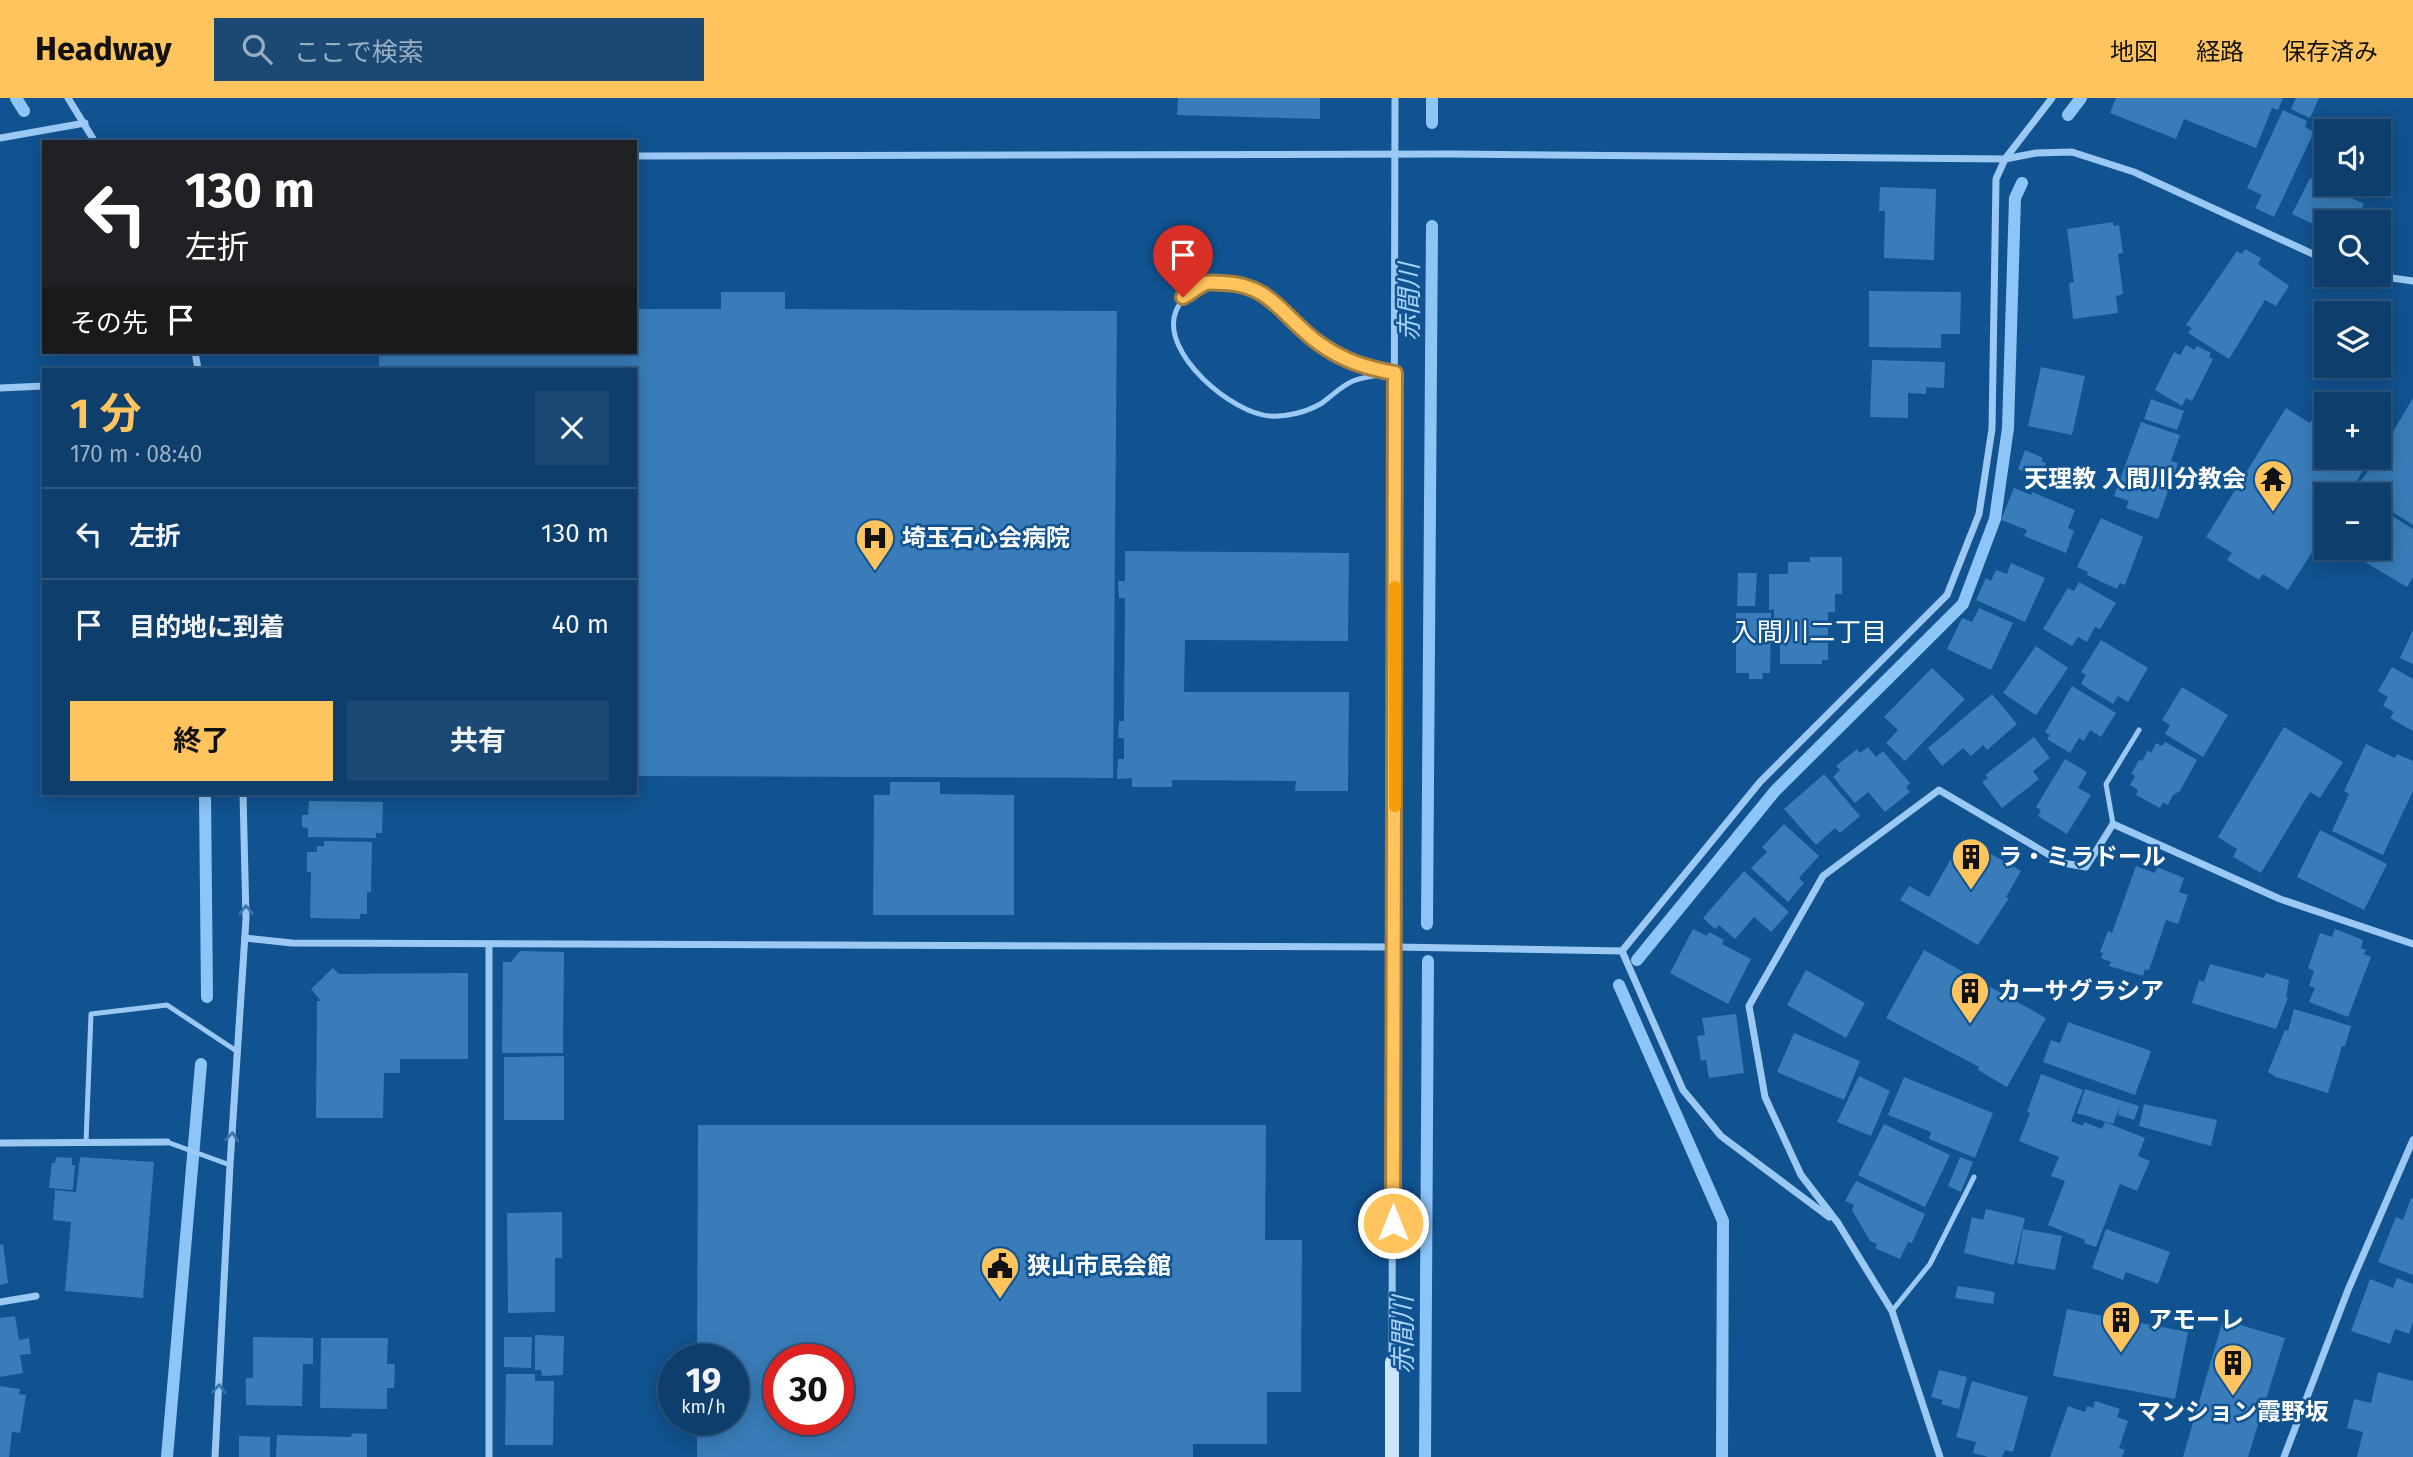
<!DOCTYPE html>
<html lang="ja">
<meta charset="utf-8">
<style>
:root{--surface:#0d3e6c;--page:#1b4974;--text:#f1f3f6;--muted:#9aaec2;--line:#2d577f;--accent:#ffc45d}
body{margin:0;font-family:"Fira Sans","Noto Sans JP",sans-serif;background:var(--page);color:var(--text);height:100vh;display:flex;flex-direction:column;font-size:26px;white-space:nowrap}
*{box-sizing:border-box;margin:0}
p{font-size:23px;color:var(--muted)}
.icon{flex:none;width:38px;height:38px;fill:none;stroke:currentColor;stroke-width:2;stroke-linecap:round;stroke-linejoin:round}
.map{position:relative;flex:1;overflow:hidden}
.panel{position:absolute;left:42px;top:270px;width:595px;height:427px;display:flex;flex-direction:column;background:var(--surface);border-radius:0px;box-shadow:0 4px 18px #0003,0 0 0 2px var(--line)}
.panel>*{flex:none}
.banner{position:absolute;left:42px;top:42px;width:595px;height:214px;border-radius:0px;box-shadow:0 4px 18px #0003,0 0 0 2px var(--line);background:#202124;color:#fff;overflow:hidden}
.tools{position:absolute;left:2314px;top:21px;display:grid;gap:14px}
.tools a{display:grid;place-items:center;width:77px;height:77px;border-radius:0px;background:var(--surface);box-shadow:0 4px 18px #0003,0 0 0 2px var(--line);font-size:35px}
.speed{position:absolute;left:658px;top:1246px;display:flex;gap:14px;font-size:35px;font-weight:700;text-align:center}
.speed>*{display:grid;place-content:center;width:91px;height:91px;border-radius:50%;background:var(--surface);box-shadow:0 4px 18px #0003,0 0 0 2px var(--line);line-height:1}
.speed small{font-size:18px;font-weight:400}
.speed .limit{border:10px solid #d22;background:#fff;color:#111}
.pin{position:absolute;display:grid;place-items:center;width:60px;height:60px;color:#fff;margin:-72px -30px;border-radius:50% 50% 50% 0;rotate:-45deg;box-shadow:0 0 7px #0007}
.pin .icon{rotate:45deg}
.me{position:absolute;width:77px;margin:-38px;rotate:0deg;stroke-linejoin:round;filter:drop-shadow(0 0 5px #0008)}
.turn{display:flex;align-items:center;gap:24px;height:147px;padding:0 28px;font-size:32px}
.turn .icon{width:91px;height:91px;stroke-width:2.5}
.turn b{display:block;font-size:49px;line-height:60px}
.then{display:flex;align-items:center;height:66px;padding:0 28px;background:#0003;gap:14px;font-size:26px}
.round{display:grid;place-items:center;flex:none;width:74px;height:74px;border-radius:0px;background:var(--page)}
.head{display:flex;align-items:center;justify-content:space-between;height:119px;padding:0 28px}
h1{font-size:42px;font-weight:700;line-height:52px;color:var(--accent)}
.button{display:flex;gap:14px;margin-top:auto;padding:14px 28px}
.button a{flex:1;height:80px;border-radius:0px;background:var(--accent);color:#111;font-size:28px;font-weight:700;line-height:80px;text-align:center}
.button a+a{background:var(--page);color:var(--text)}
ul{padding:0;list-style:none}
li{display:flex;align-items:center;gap:21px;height:91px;padding:0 28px;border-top:2px solid var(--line)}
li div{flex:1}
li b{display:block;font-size:26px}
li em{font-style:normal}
header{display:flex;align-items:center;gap:42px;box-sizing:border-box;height:98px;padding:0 35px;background:var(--accent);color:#111}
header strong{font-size:33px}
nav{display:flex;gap:38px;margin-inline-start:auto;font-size:24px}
.search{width:490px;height:63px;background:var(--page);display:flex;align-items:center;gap:18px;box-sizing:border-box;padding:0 24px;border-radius:0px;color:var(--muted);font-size:26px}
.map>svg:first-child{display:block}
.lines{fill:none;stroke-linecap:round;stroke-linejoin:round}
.stream{stroke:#8cc5f6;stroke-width:12}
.building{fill:#397cb9;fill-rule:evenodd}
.lane{stroke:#9bc9f3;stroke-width:5}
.street{stroke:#9bc9f3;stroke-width:7}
.secondary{stroke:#cae4fc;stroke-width:14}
.oneway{stroke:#3a76ae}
.route-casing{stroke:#a67f3c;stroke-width:18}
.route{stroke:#ffc45d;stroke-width:12}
.slow{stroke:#f59e0b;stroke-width:12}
.labels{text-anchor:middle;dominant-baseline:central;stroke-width:5;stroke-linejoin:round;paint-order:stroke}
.poi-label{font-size:24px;font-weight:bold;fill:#fff;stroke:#115290;text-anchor:start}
.water-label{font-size:26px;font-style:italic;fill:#a7d3fa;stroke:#115290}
.neighbourhood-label{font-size:26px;fill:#fff;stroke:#115290}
</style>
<header>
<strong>Headway</strong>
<div class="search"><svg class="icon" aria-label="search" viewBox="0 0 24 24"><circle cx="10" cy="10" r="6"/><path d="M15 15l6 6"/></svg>ここで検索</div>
<nav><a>地図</a><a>経路</a><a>保存済み</a></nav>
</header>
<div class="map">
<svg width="2413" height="1359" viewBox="0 0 2413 1359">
<rect width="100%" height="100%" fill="#115290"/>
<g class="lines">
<g class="stream">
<polyline points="16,0 24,13"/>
<polyline points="2068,17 2081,0"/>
<polyline points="1432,25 1432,0"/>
<polyline points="205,695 207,899"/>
<polyline points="1427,826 1432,128"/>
<polyline points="1637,862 1775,693 1963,506 1995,421 2008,330 2015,100 2022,85"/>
<polyline points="1619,887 1723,1123 1722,1359"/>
<polyline points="167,1359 201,966"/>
<polyline points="1425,1359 1428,863"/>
</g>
</g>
<g class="building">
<polygon points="1178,0 1320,0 1320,21 1177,17"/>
<polygon points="2116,0 2283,0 2278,12 2272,10 2256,50 2184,21 2176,41 2110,15"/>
<polygon points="2296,0 2319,0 2310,20 2291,11"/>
<polygon points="2283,12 2307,23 2305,29 2314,34 2274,119 2255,110 2262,97 2247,90"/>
<polygon points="2310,80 2364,106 2355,124 2326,124 2326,132 2292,116"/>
<polygon points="1880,89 1936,91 1934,162 1884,160 1885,113 1879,113"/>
<polygon points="2113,124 2114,128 2119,127 2123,155 2118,156 2123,196 2116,198 2118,215 2073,221 2069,185 2074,184 2067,131"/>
<polygon points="2245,151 2261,160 2258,166 2289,188 2276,208 2265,202 2229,261 2188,235 2192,230 2186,227 2237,153 2242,156"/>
<polygon points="1869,193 1961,194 1960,236 1941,236 1941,250 1869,249"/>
<polygon points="721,194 785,194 785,211 1117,213 1113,680 635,678 635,271 379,271 379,254 635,254 635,211 721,211"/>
<polygon points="2186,247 2194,252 2197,248 2211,255 2209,259 2213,261 2192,303 2186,300 2182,308 2155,292 2174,254 2180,257"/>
<polygon points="1872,262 1945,264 1944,290 1926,289 1926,296 1908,295 1908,320 1870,319"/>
<polygon points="2041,269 2085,278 2072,337 2028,328"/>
<polygon points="2413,300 2413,427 2378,405 2378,397 2366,397 2355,391 2378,359"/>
<polygon points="2151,301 2184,313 2177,332 2144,321"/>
<polygon points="2321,307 2326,310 2326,359 2363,359 2369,363 2348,397 2326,397 2326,432 2288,492 2263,476 2259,482 2227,462 2232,455 2206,439 2286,310 2310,325"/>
<polygon points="2141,324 2180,337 2171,363 2178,365 2158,421 2126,410 2129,403 2114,398"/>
<polygon points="2025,352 2043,360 2041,363 2046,365 2040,380 2018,371"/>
<polygon points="2014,390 2031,397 2032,394 2075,412 2068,430 2074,433 2066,455 2024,438 2027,432 2001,422"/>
<polygon points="2381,411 2413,431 2413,479 2407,489 2353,457 2358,450 2378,450 2378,416"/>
<polygon points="2101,420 2143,439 2125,487 2120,485 2117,491 2087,477 2088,474 2077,469"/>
<polygon points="1125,453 1349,455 1348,543 1185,542 1184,594 1349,594 1348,693 1295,693 1296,683 1172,682 1172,689 1132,689 1132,680 1117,681 1118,661 1124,661 1124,640 1118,640 1119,623 1124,623 1125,500 1119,500 1118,483 1125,483"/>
<polygon points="1810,459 1842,459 1842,496 1835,496 1835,514 1828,514 1828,562 1822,562 1822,566 1780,566 1780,541 1774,541 1774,511 1769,512 1769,476 1788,476 1788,464 1810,464"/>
<polygon points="2011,465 2045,480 2025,524 1976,502 1986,480 1991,483 1996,472 2007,476"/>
<polygon points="1738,475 1757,475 1755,508 1737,508"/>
<polygon points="2079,484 2116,505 2100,531 2095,529 2087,544 2078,539 2072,548 2043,531 2068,490 2074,493"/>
<polygon points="1979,510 2013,525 1991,572 1947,551 1962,520 1972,524"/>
<polygon points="1736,515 1771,515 1770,575 1762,575 1763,581 1749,581 1749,575 1736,575"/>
<polygon points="2413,532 2413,566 2400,560"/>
<polygon points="2101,542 2148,570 2128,604 2118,598 2113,606 2081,586 2086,577 2081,574"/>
<polygon points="2036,548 2068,570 2036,617 2003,595"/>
<polygon points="2392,569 2413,581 2413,633 2390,620 2394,614 2383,608 2388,599 2378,593"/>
<polygon points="1932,570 1965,601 1905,663 1886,645 1898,632 1884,619"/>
<polygon points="2072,588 2116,615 2101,639 2090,632 2084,643 2079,640 2070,655 2047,641 2050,637 2045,634"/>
<polygon points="2182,589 2228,617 2203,659 2165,636 2170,627 2162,622"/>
<polygon points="1992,596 2017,626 1987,652 1983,647 1971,658 1963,650 1942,668 1928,650"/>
<polygon points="2284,629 2343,664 2320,700 2310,694 2261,775 2233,759 2237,751 2218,739"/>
<polygon points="2034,639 2050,660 2033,673 2039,681 2002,710 1982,684 1988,680 1985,677"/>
<polygon points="2165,644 2197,662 2180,693 2173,697 2168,707 2163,705 2160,710 2136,697 2138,692 2130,687 2135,678 2131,676 2139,662 2142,663 2148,652 2151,655 2156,645 2162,648"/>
<polygon points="2366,646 2395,660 2397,656 2413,663 2413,693 2383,757 2332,733 2349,696 2344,693"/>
<polygon points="1868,649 1876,659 1883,653 1910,685 1906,689 1910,694 1885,714 1868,694 1855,705 1833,679 1840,672 1836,668 1857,651 1860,655"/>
<polygon points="2065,661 2087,674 2078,690 2091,697 2067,736 2038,718 2041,712 2036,709"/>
<polygon points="1824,676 1860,718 1840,735 1835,730 1816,747 1784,711"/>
<polygon points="890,684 940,684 940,696 1014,697 1014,817 873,817 874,697 890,697"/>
<polygon points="309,703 383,704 382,735 376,735 376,740 308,739 308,730 302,729 302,717 308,717"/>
<polygon points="1784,726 1819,758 1799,780 1804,785 1788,804 1751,770 1767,754 1762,749"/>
<polygon points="2320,732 2387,766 2364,812 2297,779"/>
<polygon points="1963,740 2021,773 2006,799 2009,800 1978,847 1900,802 1909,788 1929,799"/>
<polygon points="324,743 372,744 371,794 367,794 367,816 360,816 360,821 310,820 311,774 307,774 307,754 317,754 317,748 324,748"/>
<polygon points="2136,768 2155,775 2157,769 2184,780 2179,794 2188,797 2178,826 2166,822 2149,872 2145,871 2143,878 2109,868 2111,864 2101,860 2103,855 2100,854 2108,833 2112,835"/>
<polygon points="1744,773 1789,814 1771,834 1754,819 1735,841 1719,827 1715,831 1703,820"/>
<polygon points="1693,831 1707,838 1709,834 1724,842 1722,846 1751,861 1728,906 1670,875"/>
<polygon points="2335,831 2363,842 2361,850 2366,852 2364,856 2371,859 2348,919 2309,904 2315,890 2309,888 2314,873 2308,870 2320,835 2332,839"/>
<polygon points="1924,852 2046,920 2007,989 1978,972 1979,969 1886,920"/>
<polygon points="520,853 564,854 563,955 502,955 503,864 511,864"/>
<polygon points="2210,866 2264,880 2266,875 2289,882 2286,899 2288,900 2276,931 2192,905 2199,882 2204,884"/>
<polygon points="333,870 339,876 468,875 468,961 400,961 400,975 384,975 383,1020 316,1020 317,903 321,903 311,891"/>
<polygon points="1806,872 1865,905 1846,940 1787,907"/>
<polygon points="2294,911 2351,928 2345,948 2342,948 2328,995 2276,979 2268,974 2285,932 2288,933"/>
<polygon points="1736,916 1744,975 1709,980 1706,962 1701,963 1697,938 1705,937 1702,920"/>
<polygon points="2068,924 2151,953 2135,997 2043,964 2051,942 2060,945"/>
<polygon points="1794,935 1860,963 1844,1002 1777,974"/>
<polygon points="564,958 564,1022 504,1022 504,959"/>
<polygon points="2041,976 2083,992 2071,1023 2083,1028 2084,1024 2102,1031 2105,1024 2145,1040 2138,1058 2150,1063 2137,1093 2120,1086 2096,1149 2084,1145 2085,1142 2048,1127 2065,1083 2051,1078 2059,1059 2019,1043 2030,1015 2027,1014"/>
<polygon points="1859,978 1890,993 1871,1038 1837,1024"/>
<polygon points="1904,979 1993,1015 1975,1060 1929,1041 1931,1034 1888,1017"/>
<polygon points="2085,991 2139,1008 2134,1022 2118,1017 2120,1008 2113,1026 2077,1015"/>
<polygon points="2144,1006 2217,1022 2211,1048 2139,1028"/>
<polygon points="1884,1026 1950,1057 1925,1109 1858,1077"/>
<path d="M698,1027H1266L1265,1142H1302L1301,1294H1267V1346H1193V1359H697V1321H733V1262H697ZM779,1262H838V1321H779Z"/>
<polygon points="56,1059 72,1060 72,1067 75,1067 73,1092 49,1090 52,1065 55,1065"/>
<polygon points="80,1059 154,1064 143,1200 65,1193 71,1124 53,1122 55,1092 76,1094"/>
<polygon points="1960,1059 1973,1064 1961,1094 1948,1088"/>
<polygon points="1856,1083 1925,1116 1912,1145 1908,1144 1900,1161 1875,1150 1877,1146 1870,1143 1852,1112 1854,1107 1845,1103"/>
<polygon points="2411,1100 2413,1101 2413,1177 2378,1164 2396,1119 2403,1122"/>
<polygon points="1986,1111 2025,1120 2014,1167 1964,1155 1972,1119 1983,1122"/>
<polygon points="562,1114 562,1160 555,1160 555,1214 508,1215 507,1115"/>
<polygon points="2023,1131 2062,1138 2055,1172 2017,1165"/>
<polygon points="2106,1131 2170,1154 2158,1186 2126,1174 2123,1182 2092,1170"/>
<polygon points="3,1146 8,1185 0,1187 0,1147"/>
<polygon points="2397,1180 2413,1186 2413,1224 2409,1236 2395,1231 2390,1246 2351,1233 2370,1181 2393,1190"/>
<polygon points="1958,1188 1995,1194 1993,1206 1955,1200"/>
<polygon points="2067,1211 2188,1234 2175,1301 2053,1278"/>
<polygon points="15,1218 19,1242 29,1240 31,1256 20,1257 23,1275 0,1279 0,1220"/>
<polygon points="2223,1222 2285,1240 2248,1359 2183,1359"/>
<polygon points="535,1237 564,1238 563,1277 542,1278 541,1272 535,1272"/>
<polygon points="253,1239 313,1240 313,1266 303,1266 302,1308 246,1307 246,1280 253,1280"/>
<polygon points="504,1239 532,1239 531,1270 504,1269"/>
<polygon points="321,1240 388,1240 387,1266 395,1266 394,1290 387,1290 387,1311 320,1310"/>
<polygon points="1939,1272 1967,1279 1959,1311 1941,1306 1943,1302 1931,1299"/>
<polygon points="2378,1274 2413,1283 2413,1359 2357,1359 2363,1334 2347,1330 2354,1301 2371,1305"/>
<polygon points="506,1276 535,1276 535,1283 554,1283 553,1347 505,1347"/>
<polygon points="1972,1283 2028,1299 2013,1354 2005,1352 2002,1359 1988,1359 1973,1355 1976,1344 1956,1339"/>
<polygon points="0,1288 20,1291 19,1296 26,1297 20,1335 12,1334 9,1359 0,1359"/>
<polygon points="2095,1303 2120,1311 2117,1319 2128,1323 2119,1350 2125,1352 2122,1359 2050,1359 2068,1308 2085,1314 2087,1308 2093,1310"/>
<polygon points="352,1335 367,1336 367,1359 276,1359 277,1337 351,1339"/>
<polygon points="239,1338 270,1339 270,1359 239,1359"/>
</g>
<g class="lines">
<g class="lane">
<path d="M1207,185C1224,185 1244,184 1260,193C1274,202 1284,214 1296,225C1325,255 1354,268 1395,275C1381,277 1365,278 1353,283C1341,288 1332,298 1322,305C1307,314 1287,319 1270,318C1233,316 1159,255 1176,213C1182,198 1194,193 1207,185Z"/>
<polyline points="2113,726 2106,686 2139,632"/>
<polyline points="86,1044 91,916 167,907 238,954"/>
<polyline points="167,1044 230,1067"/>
<polyline points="1892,1213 1930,1166 1974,1079"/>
</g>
<g class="street">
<polyline points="68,0 95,44"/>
<polyline points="0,40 85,25"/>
<polyline points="635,58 1450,56 2005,61 2036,55 2072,54 2134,74 2326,162"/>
<polyline points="2371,177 2413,183"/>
<polyline points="195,254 198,271"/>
<polyline points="0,290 44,288"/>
<polyline points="245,840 292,845 1395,849 1622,853 1760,684 1947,497 1979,416 1992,331 1996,81 2005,61 2052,0"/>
<polyline points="489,846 489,1359"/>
<polyline points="1622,853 1683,992 1721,1038 1829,1119"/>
<polyline points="0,1045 167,1044"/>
<polyline points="0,1204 36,1198"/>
<polyline points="1392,1264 1395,0"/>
<polyline points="215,1359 230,1067 246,821 243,695"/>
<polyline points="1940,1359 1892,1213 1838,1125 1801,1077 1765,999 1749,908 1823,778 1939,692 2063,765 2086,769 2113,726 2280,801 2413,846"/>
<polyline points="2284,1359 2348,1192 2413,1042"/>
</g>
<polyline class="secondary" points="1392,1359 1392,1264"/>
</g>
<defs><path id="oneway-chevron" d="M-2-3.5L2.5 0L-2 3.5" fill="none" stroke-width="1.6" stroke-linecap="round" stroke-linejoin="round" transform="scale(1.75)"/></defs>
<g class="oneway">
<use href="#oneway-chevron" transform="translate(246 812) rotate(-91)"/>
<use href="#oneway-chevron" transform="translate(232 1039) rotate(-86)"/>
<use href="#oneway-chevron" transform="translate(219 1291) rotate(-87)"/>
</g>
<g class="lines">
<g class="route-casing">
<path id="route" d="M1183,199C1190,195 1199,188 1206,185C1211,184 1218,185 1223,185C1272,186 1284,221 1320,246C1344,263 1366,270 1395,275L1393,1125"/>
</g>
<use href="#route" class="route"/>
<polyline class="slow" points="1395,708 1395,489"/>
</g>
<defs>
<g id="temple-pin" transform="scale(2.0125)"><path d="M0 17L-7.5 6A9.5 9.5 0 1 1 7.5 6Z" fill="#ffc45d" stroke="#115290"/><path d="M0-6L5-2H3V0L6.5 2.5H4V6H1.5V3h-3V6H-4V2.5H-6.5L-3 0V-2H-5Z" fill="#111"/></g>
<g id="hospital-pin" transform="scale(2.0125)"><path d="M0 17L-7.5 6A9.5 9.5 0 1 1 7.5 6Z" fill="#ffc45d" stroke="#115290"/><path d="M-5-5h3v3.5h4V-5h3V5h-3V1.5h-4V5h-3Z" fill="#111"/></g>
<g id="building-pin" transform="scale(2.0125)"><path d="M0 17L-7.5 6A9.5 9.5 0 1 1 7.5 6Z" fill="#ffc45d" stroke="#115290"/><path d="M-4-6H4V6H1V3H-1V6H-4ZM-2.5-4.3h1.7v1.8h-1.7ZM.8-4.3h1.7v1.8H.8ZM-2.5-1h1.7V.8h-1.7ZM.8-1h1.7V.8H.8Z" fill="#111"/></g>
<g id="civic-pin" transform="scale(2.0125)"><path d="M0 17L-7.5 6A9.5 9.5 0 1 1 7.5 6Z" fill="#ffc45d" stroke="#115290"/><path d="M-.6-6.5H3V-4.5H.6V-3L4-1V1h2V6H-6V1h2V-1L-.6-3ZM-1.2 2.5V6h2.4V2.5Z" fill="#111"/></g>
</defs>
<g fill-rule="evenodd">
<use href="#temple-pin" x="2273" y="381"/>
<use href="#hospital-pin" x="875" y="440"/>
<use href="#building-pin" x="1971" y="759"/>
<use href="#building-pin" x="1970" y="893"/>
<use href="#civic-pin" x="1000" y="1168"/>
<use href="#building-pin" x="2121" y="1222"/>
<use href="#building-pin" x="2233" y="1265"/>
</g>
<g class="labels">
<g class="poi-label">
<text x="2246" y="381" text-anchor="end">天理教 入間川分教会</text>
<text x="902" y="440">埼玉石心会病院</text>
<text x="1998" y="759">ラ・ミラドール</text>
<text x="1997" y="893">カーサグラシア</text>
<text x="1027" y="1168">狭山市民会館</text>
<text x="2148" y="1222">アモーレ</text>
<text x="2233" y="1314" text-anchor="middle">マンション霞野坂</text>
</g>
<g class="water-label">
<text transform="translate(1409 204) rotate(-90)">赤間川</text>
<text transform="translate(1403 1237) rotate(-90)">赤間川</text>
</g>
<g class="neighbourhood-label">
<text x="1809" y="534">入間川二丁目</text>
</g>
</g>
</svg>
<div class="tools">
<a><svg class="icon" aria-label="sound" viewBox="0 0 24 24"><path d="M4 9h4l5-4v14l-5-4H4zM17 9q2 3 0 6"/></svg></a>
<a><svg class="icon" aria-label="search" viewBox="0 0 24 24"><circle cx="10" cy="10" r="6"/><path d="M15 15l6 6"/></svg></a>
<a><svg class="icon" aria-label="layers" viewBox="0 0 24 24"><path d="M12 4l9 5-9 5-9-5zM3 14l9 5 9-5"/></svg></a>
<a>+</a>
<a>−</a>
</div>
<div class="speed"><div>19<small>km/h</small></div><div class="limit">30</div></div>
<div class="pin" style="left:1183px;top:199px;background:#d93025"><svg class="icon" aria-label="arrive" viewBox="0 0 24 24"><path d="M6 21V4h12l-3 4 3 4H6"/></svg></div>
<svg class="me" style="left:1393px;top:1125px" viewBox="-20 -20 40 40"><circle r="17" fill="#ffc45d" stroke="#fff" stroke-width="3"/><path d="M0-11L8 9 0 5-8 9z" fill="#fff"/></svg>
<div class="banner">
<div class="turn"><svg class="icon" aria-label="left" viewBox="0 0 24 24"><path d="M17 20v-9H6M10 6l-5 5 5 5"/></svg><div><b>130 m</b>左折</div></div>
<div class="then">その先<svg class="icon" aria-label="arrive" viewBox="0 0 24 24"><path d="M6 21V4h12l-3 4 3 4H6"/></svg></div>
</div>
<section class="panel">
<div class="head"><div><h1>1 分</h1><p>170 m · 08:40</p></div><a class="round"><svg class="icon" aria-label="close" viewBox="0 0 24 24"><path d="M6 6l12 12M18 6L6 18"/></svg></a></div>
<ul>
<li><svg class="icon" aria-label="left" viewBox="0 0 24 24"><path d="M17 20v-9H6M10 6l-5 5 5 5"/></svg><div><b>左折</b></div><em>130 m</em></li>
<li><svg class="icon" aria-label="arrive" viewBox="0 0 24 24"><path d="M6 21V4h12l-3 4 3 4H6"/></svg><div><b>目的地に到着</b></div><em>40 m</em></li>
</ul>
<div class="button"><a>終了</a><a>共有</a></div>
</section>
</div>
